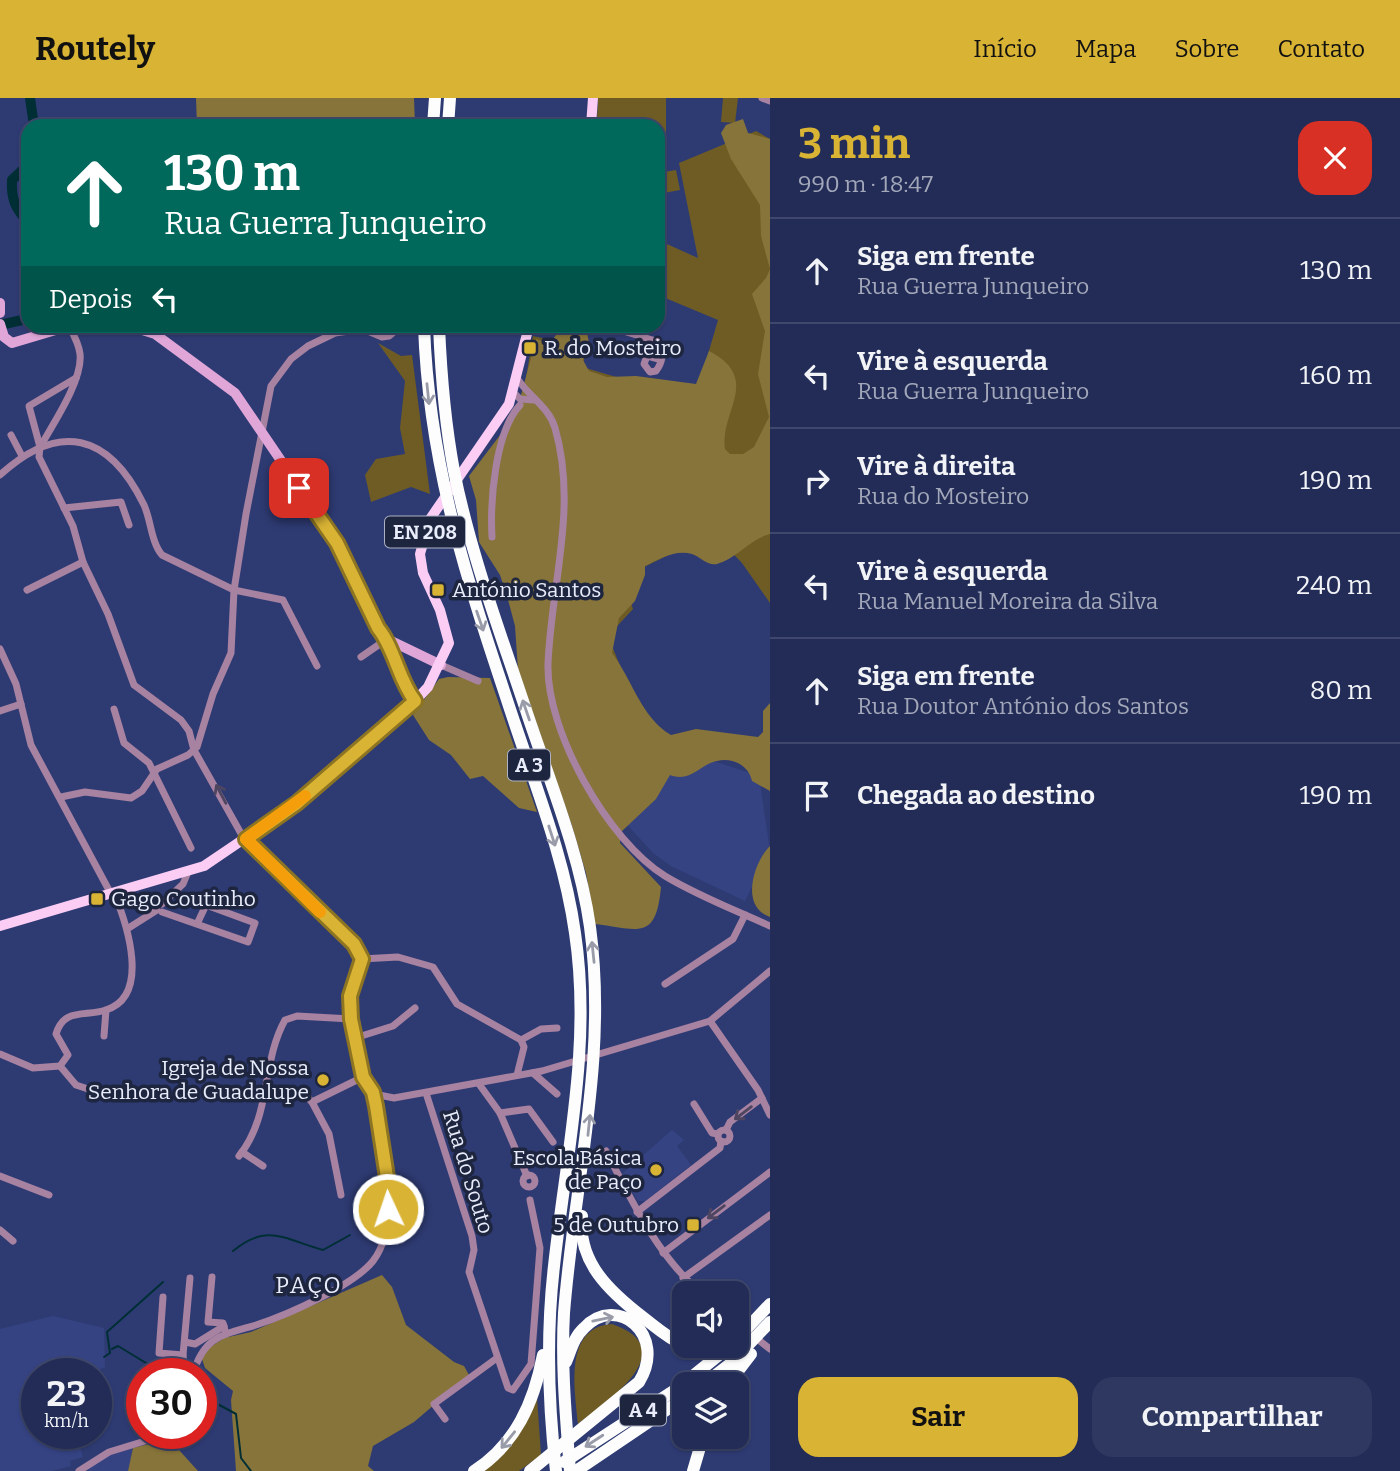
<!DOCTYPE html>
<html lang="pt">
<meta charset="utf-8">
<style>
:root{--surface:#222c56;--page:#2e3860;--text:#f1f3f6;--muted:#a2a7b9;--line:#3f486c;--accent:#d9b334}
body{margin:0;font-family:Bitter,serif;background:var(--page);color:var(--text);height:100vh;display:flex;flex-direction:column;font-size:26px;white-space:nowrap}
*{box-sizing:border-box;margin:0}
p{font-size:23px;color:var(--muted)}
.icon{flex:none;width:38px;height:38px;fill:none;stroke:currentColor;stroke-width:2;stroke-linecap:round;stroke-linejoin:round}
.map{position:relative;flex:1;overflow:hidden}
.panel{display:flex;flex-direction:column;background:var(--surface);width:630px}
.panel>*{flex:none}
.hud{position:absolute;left:21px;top:21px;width:644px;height:214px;border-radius:21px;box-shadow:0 2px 5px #0004,0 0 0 2px var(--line);background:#00695c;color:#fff;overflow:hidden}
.controls{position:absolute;left:672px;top:1183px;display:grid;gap:14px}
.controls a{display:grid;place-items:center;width:77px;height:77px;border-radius:14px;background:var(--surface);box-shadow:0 2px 5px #0004,0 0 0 2px var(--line);font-size:35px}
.speed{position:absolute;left:21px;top:1260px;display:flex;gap:14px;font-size:35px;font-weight:700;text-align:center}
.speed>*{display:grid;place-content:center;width:91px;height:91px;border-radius:50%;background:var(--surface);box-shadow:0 2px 5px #0004,0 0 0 2px var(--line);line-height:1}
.speed small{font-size:18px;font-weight:400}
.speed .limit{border:10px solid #d22;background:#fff;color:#111}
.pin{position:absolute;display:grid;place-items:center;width:60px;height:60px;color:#fff;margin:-30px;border-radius:14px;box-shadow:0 4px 10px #0006}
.me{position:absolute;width:77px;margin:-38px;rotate:357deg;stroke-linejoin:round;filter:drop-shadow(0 0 5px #0008)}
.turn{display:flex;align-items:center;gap:24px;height:147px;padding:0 28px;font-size:32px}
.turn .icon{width:91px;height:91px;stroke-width:2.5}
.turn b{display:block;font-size:49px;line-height:60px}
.then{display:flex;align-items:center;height:66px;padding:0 28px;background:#0003;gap:14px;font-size:26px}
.round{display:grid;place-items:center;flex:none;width:74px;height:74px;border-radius:21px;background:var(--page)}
.headline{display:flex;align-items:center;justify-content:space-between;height:119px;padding:0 28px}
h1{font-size:42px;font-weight:700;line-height:52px;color:var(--accent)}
.button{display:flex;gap:14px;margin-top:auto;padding:14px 28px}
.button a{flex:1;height:80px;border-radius:21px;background:var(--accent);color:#111;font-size:28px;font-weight:700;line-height:80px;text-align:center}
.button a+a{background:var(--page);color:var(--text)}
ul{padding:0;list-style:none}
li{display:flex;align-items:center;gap:21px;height:105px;padding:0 28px;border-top:2px solid var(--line)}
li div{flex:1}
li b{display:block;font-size:26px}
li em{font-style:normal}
header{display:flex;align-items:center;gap:42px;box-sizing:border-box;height:98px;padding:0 35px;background:var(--accent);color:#111}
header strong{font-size:33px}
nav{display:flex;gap:38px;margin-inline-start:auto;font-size:24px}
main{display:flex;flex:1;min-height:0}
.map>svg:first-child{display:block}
.built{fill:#354383}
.green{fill:#6e5c24}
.forest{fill:#87743a}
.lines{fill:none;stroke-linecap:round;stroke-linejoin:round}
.stream{stroke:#002e35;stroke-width:2}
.river{stroke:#002e35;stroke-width:10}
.street{stroke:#a782a1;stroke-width:7}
.secondary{stroke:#e1a6d8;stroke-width:10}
.primary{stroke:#fbcdf4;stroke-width:10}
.highway{stroke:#fdfdfd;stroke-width:12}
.oneway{stroke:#999ca8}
.oneway2{stroke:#4e4661}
.route-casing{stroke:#8d7422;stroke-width:18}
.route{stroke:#d9b334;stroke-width:12}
.slow{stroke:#f59e0b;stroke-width:12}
.poi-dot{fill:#d9b334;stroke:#1e253f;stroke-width:2.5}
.labels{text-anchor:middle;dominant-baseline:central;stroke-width:7;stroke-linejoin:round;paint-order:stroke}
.shield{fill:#1e253f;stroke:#acb1c3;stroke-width:2}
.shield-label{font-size:19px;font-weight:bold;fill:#e9edfb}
.poi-label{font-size:21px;fill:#e9edfb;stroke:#1e253f;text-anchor:start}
.street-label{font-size:21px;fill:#e9edfb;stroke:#1e253f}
.neighbourhood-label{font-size:23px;letter-spacing:2px;fill:#e9edfb;stroke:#1e253f}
</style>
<header>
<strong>Routely</strong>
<nav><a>Início</a><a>Mapa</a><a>Sobre</a><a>Contato</a></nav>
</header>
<main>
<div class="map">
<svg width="770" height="1373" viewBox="0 0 770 1373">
<rect width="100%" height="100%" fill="#2e3b73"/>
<g class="built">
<polygon points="650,642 759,678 770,753 745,803 671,768 653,755 623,722"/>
<polygon points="672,1032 684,1042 677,1048 691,1067 645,1103 638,1103 622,1076"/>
<polygon points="53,1218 104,1230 105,1269 90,1276 37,1276 37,1335 76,1335 83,1359 70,1363 71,1368 51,1373 0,1373 0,1231"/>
<polygon points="133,1350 128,1373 89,1373 88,1370 104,1359"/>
</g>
<g class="green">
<polygon points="598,0 666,0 666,65 658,66 658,28 600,28 597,22"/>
<polygon points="723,0 738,0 735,25 721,24"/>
<polygon points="756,33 770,41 770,505 742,465 713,435 638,472 628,497 633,511 608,538 650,642 601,688 526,280 533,238 587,250 582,269 630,283 699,287 718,222 658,197 658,142 698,160 679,65"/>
<polygon points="676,72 680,92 658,96 658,75"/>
<polygon points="378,245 401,258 412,257 430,396 411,389 371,404 365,377 376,361 405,356 400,330 405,283"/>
<path d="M612,1226C685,1251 607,1304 578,1326C575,1292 563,1229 612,1226Z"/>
<polygon points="537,1299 541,1357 519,1373 484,1373 512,1346"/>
</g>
<g class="forest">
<polygon points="196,0 414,0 415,28 197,28"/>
<path d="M743,21L748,35L770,41V436C750,441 736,461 717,466C707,468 701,459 692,456C676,451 659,461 645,468V477L635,503L619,520L612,555C633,583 641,619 671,637L696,631L758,639L763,634V613L770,605V693L752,683C749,668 733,659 717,663C700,666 691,685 670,677L656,701L621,734L620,745L661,789C656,844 638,831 595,826L586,775L571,725L518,572L515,528L507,498L500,477L479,444L476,402L469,378L516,316L536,241L545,244L553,241L563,228H575L587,234L589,245L583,262L589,273L607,279L636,278L696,286L709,253C763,281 719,314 725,351L730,356H743L754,349L769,319L758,276L765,233L752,196L766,180L770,171L761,138L760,107L731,61L721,35L726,27Z"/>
<polygon points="448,579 490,580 537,714 519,710 483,678 470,681 451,657 429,642 413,617 439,581"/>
<path d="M770,748V819C740,809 753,765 770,748Z"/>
<polygon points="382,1177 392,1189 406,1227 454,1264 464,1268 469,1277 414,1324 373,1348 368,1368 374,1373 236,1373 231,1302 233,1293 205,1270 202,1261 209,1250 224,1240 251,1234"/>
<polygon points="169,1341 198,1373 128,1373 133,1350"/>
</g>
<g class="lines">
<g class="stream">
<path d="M233,1153C268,1124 285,1142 323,1152L350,1137"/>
<polyline points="112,1251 118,1248 146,1265 169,1267 178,1276"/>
<polyline points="104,1259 110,1255 107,1234 163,1184"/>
<polyline points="201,1297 236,1316 241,1360 251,1373"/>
</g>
<g class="river">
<polyline points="30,0 34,28"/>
<path d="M28,67L12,82C11,101 15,110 28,124"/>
<polyline points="28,183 28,187"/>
<polyline points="0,227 22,222 28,210"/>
</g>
<g class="street">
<polyline points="762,0 770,3"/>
<path d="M607,228L659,244C665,254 662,265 656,273L650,274L644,266L647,258L661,262"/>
<path d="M70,230C75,239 79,247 80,256C83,282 53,326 40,349L39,359L73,428L83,464L108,516L134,587L181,622L189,633L194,652L243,739L354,846L361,861L350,898L358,960L367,987L379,997L394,1000L542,973L710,923L770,873"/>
<path d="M517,280C528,298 549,309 555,330C578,409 551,487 548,566C546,633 608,743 665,778C698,798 735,812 770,828"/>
<polyline points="514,295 520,301 534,302"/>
<polyline points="11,337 22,358"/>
<polyline points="40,349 29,308 76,280"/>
<path d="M0,377C59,323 109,335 144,407C151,422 151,444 162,457L234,492L283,502L317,568"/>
<polyline points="64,410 121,404 129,427"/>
<path d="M492,439C490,403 495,334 520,307"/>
<polyline points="27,492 83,464"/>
<polyline points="0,551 16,586 31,647 111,796"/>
<polyline points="361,559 387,541 397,573 415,603"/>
<polyline points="441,567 478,583"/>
<polyline points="114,611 124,645 149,665 191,750"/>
<polyline points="0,613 21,606"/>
<polyline points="61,699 85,694 131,700 142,693 157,671 188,657 197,649 213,596 231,555 234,492 246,416 271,288 291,261 308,248 335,235 363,231 382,239 389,238 401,228"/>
<polyline points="162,806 183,786 188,774"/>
<polyline points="162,814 248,844 255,825 206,807 197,826"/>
<polyline points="127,831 157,812"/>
<polyline points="361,861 398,859 433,869 457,906 521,942 524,949 517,977"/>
<polyline points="665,886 733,841 745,817"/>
<polyline points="710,923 758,992 770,1017"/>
<polyline points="104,938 106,912"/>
<polyline points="355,940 393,928 415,910"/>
<polyline points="521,942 541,931 557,930"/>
<path d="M0,956L33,970L60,968L68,957L56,936C64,909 86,919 106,912C151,898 127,826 114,795"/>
<polyline points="60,968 76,987 91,992"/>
<polyline points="533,975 557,996"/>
<polyline points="479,986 500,1015 527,1078"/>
<polyline points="303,995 312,1004"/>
<polyline points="426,995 472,1138 474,1152 469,1174 508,1290 513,1292 531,1266 540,1150 530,1102"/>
<polyline points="694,1006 712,1035 718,1036"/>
<polyline points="500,1015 529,1011 553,1044"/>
<circle cx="724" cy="1038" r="6"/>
<polyline points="726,1032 730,1024 762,1000"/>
<path d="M606,1053C633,1105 657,1157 701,1195"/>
<polyline points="242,1054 263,1068"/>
<path d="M239,1058C272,1017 261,965 285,922L297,918L351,921"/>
<circle cx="529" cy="1083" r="6"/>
<polyline points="0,1078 49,1097"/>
<polyline points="341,1097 329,1036 312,1004 363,979"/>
<polyline points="637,1114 720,1050 721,1043"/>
<polyline points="0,1132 13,1143"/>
<polyline points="663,1155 770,1074"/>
<polyline points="212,1179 208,1224 223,1225 226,1236"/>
<polyline points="683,1180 770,1117"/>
<polyline points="163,1199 159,1255 183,1257"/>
<polyline points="737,1225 770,1251"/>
<polyline points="185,1244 195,1246 224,1228"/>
<polyline points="188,1276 184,1269 183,1257 190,1180"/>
<path d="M193,1276C204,1238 222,1237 256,1227C287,1217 353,1188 373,1163C404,1123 382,1038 373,994"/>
<polyline points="445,1321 434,1306 497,1260"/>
<polyline points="79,1373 109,1354 171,1335"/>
</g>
<g class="secondary">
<polyline points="0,205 0,215"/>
<polyline points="0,226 4,239 12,245 59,231 136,230 155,236 235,295 337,445 378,530 387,541 441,567"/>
</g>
<g class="primary">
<polyline points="591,28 593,0"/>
<polyline points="0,828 204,768 297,705 415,603 428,589 449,545 440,512 423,475 420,456 430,421 509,306 529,228"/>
</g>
<g class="highway">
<polyline points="433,28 435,0"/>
<polyline points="448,28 450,0"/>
<path d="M424,228C429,373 470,491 515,626C538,695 565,763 575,835C592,947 566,1057 554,1168C546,1237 548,1304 556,1373"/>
<path d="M439,228C441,276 445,325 454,373C471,458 502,539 529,621C552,689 580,758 590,829C608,960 574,1085 564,1215C561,1267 566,1320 570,1373"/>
<path d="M582,1118C577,1164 610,1194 644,1220C657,1230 669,1241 684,1247"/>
<polyline points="737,1241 770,1206"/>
<polyline points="686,1248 712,1248"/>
<polyline points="704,1286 730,1266 770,1224"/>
<polyline points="728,1286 751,1256"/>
<polyline points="564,1364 678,1290 730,1248"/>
<path d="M474,1373C516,1346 534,1304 543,1257"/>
<path d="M530,1373L639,1284C668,1237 617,1195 584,1230C574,1239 571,1252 566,1264"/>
<polyline points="576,1373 684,1300"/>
<polyline points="693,1373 703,1339"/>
</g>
</g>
<defs><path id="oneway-shaft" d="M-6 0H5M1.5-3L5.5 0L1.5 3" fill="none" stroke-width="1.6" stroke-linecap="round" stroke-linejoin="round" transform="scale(1.75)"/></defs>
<g class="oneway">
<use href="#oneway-shaft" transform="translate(428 296) rotate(84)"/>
<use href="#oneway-shaft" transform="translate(480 523) rotate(71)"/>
<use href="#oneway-shaft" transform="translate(526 612) rotate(-109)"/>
<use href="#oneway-shaft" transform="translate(552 738) rotate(72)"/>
<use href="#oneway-shaft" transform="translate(593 854) rotate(-96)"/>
<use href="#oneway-shaft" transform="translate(589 1027) rotate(-84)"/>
<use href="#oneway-shaft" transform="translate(603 1221) rotate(-12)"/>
<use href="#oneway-shaft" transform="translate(508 1342) rotate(129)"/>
<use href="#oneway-shaft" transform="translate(594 1343) rotate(147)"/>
</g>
<g class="oneway2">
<use href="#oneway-shaft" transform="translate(221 696) rotate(-118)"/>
<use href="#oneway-shaft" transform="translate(743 1015) rotate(143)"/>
<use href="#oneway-shaft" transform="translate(716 1114) rotate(143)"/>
</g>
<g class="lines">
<g class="route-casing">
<path id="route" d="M299,390L337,445L378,530C395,551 398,581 415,603L297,705L246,741L354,846L362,861L350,898L351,921L363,979L373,994L376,1008L389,1092L388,1111"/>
</g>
<use href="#route" class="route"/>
<polyline class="slow" points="305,698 246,741 320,814"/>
</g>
<g class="poi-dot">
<rect x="523" y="243" width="14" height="14" rx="3.5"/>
<rect x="431" y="485" width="14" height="14" rx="3.5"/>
<rect x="90" y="794" width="14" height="14" rx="3.5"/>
<circle cx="323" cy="982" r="7"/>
<circle cx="656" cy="1072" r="7"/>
<rect x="686" y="1120" width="14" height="14" rx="3.5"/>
</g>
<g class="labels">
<g class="shield">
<rect x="385" y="418.5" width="80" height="31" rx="5"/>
<rect x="508" y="651.5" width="42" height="31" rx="5"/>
<rect x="620" y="1296.5" width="46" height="31" rx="5"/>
</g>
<g class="shield-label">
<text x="425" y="434">EN 208</text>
<text x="529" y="667">A 3</text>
<text x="643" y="1312">A 4</text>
</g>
<g class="poi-label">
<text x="544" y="250">R. do Mosteiro</text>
<text x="452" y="492">António Santos</text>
<text x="111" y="801">Gago Coutinho</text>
<text x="309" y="970" text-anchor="end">Igreja de Nossa<tspan x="309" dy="24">Senhora de Guadalupe</tspan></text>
<text x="642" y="1060" text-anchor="end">Escola Básica<tspan x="642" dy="24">de Paço</tspan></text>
<text x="679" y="1127" text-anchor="end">5 de Outubro</text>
</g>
<g class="street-label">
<text transform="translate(468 1074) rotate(73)">Rua do Souto</text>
</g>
<g class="neighbourhood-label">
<text x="309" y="1187">PAÇO</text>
</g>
</g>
</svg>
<div class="controls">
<a><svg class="icon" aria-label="sound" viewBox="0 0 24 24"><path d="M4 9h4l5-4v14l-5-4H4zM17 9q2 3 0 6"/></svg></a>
<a><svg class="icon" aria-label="layers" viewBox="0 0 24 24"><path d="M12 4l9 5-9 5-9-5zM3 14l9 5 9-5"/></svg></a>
</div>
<div class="speed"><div>23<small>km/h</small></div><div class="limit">30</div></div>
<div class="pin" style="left:299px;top:390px;background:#d93025"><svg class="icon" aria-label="arrive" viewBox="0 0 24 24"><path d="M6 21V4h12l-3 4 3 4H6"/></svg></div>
<svg class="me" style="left:388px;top:1111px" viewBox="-20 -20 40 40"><circle r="17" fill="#d9b334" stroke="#fff" stroke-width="3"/><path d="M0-11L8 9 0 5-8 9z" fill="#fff"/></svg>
<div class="hud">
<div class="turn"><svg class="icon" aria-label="ahead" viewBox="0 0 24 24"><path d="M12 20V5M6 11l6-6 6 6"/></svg><div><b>130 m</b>Rua Guerra Junqueiro</div></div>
<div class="then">Depois<svg class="icon" aria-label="left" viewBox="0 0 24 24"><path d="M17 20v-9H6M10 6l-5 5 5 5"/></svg></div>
</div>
</div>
<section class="panel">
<div class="headline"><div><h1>3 min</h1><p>990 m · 18:47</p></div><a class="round" style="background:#d93025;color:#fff"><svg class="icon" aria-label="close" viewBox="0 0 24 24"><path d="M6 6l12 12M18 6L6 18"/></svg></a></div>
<ul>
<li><svg class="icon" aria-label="ahead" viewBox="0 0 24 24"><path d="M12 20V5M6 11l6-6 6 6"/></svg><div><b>Siga em frente</b><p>Rua Guerra Junqueiro</p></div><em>130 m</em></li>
<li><svg class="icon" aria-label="left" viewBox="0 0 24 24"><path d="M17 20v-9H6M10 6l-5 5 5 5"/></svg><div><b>Vire à esquerda</b><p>Rua Guerra Junqueiro</p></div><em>160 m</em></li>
<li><svg class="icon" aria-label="right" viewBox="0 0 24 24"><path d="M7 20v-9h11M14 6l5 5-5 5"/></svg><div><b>Vire à direita</b><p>Rua do Mosteiro</p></div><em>190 m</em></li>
<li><svg class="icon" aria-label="left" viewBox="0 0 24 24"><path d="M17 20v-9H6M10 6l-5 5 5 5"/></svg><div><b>Vire à esquerda</b><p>Rua Manuel Moreira da Silva</p></div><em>240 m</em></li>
<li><svg class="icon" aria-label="ahead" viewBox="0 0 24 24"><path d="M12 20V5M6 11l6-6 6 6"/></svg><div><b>Siga em frente</b><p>Rua Doutor António dos Santos</p></div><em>80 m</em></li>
<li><svg class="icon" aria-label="arrive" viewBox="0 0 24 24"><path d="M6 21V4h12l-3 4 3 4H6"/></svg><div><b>Chegada ao destino</b></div><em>190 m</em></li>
</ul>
<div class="button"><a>Sair</a><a>Compartilhar</a></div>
</section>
</main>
